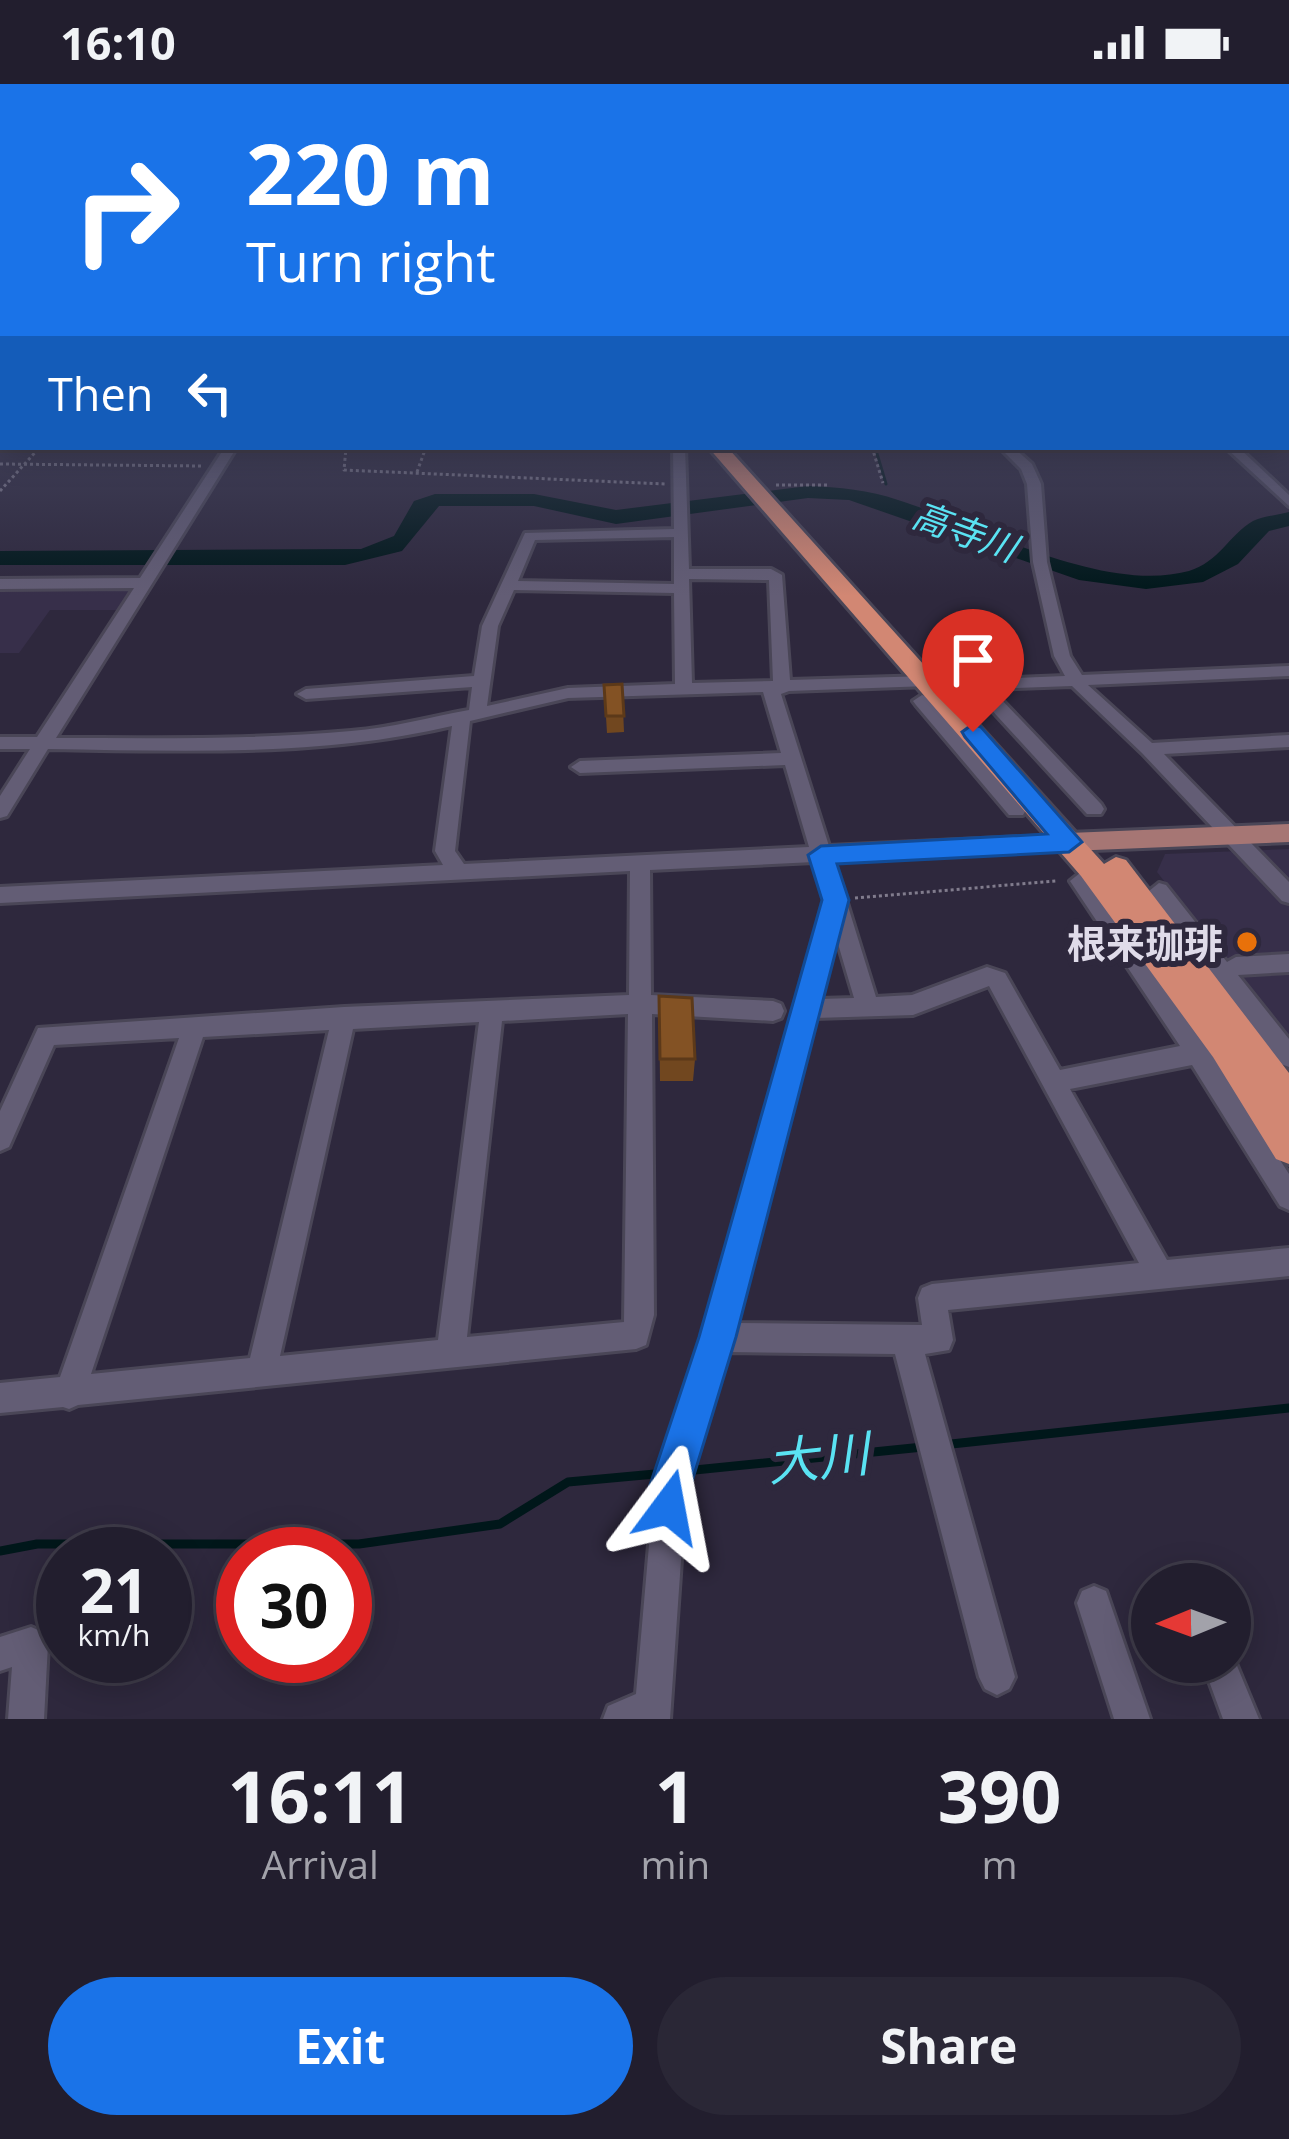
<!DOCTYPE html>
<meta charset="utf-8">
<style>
:root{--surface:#221e2e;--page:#2a2736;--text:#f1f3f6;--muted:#a2a2aa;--line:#3f3c4a;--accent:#1a73e8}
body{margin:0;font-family:"Open Sans","Noto Sans JP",sans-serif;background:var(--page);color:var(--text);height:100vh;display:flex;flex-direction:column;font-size:45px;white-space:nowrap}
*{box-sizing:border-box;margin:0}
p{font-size:39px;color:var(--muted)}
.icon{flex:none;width:66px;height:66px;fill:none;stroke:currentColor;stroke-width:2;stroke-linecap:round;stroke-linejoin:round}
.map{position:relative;height:1635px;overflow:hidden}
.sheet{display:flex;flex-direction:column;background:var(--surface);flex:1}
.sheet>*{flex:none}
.banner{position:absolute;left:0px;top:0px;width:1290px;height:366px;box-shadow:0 6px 30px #0003,0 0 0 3px var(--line);background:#1a73e8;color:#fff;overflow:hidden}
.needle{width:78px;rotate:269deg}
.buttons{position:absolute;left:1131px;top:1479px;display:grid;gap:24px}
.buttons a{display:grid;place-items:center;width:120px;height:120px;border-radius:50%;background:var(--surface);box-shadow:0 6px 30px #0003,0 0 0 3px var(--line);font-size:60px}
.speed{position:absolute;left:36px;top:1443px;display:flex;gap:24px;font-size:60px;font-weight:700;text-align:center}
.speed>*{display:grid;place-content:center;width:156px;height:156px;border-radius:50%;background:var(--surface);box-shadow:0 6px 30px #0003,0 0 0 3px var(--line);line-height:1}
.speed small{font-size:30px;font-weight:400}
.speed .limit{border:18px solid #d22;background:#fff;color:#111}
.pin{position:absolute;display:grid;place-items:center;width:102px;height:102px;color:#fff;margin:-123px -51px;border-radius:50% 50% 50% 0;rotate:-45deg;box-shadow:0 0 12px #0007}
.pin .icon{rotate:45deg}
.me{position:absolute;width:132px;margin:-66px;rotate:13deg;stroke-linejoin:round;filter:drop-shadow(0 0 9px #0008)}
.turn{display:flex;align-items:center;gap:42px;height:252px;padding:0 48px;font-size:54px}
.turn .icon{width:156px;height:156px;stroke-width:2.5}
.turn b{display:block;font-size:84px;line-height:102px}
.then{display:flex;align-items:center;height:114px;padding:0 48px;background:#0003;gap:24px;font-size:45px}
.eta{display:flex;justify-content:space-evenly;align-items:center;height:204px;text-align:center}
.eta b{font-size:72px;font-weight:700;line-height:84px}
.button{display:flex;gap:24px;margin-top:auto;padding:24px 48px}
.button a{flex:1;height:138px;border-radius:72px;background:var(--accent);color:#fff;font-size:48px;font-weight:700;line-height:138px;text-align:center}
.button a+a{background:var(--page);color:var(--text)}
.status{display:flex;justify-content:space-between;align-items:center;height:84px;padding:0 60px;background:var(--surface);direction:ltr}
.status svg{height:33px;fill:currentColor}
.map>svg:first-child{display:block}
.built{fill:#372f4a}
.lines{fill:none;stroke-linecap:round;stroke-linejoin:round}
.stream-far1{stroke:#00171a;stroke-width:3}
.stream{stroke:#00171a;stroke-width:9}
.river{fill:#00171a;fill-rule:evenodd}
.minor-casing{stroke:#4a4657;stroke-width:6}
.major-casing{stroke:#4a4657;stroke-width:6}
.highway-casing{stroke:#4a4657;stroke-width:6}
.path{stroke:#817c8d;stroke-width:3;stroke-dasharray:3 3;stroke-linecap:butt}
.minor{fill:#635d75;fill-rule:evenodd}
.major{fill:#a67674;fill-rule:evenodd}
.highway{fill:#d28773;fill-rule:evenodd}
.wall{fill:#71471f}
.building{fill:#835224;stroke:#5c3919;stroke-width:3}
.route{fill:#1a73e8;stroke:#114b97;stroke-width:3}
.food-dot{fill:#e8710a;stroke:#2e283d;stroke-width:4.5}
.labels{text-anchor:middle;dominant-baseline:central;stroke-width:12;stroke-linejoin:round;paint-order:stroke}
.far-water-label{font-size:36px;font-style:italic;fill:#5ae3f3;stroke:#2e283d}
.poi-label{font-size:39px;font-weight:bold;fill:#dfdbe9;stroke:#2e283d;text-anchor:end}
.near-water-label{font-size:51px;font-style:italic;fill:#5ae3f3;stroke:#2e283d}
</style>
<div class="status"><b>16:10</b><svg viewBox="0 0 49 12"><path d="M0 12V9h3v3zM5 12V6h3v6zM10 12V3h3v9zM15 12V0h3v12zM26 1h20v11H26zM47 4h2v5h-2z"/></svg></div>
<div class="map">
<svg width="1289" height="1635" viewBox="0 0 1289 1635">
<rect width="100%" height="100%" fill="#2e283d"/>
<g class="built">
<polygon points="0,502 133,503 118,526 50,526 19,569 0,569"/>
<polygon points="1289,765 1289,957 1157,788 1165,770"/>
</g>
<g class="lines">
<polyline class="stream-far1" points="875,363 886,400"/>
<g class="stream">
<polyline points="942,1361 1289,1324"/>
<polyline points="685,1387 923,1363"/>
<polyline points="0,1467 37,1460 359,1460 500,1440 568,1398 666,1389"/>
</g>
<path class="river" d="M808,402C839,403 869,406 898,416C981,442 1102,510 1189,487C1219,478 1229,451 1253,437C1263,432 1279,431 1289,428V442L1269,447L1238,480L1203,498L1146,505L1079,496L849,416L808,414L616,440L534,422H439L402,467L345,481H0V467L361,465L394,452L414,417L435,410H534L616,426Z"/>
<g class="minor-casing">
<g id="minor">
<polygon points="3,298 3,308 0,309 0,299"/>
<rect x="0" y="319" width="3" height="8"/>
<path d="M225,363H237L56,654C154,654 253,656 351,647C391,644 430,633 469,626L472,603L306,615L297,610L306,605L474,592L482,542L525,449L674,445L673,363H685L689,485H771L782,491L790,596L928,592L937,597L928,602L789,607L781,610L829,762L1069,751L1079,758L1069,765L834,777L876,913L912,911L987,883L1005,889L1060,986L1180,962L1070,797L1080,789L1087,792L1170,906L1289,1090V1126L1280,1122L1192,981L1070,1005L1167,1176L1289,1164V1192L948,1226L953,1256L949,1266L925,1270L1015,1593L1009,1605L997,1611L985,1605L979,1593L895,1270L728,1268L686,1404L670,1635H603L608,1622L636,1610L654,1404L704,1253L825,816L814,778L650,786L651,911L773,917L781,920L784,927L781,934L773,937L652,930L654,1231L646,1261L636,1265L78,1321L69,1325L63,1323L0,1329V1299L60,1293L179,954L54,961L9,1063L0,1067V1027L38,944L344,923L629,911L630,787L0,819V803L443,781L435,767L452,642C321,673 182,667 48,665L7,732L0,734V712L30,665H0V653H37L134,504L0,505V495L140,494ZM674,453V500L518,497L535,456ZM689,495L769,496L773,597L692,599ZM514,506L674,509L675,600L568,604L487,622L498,542ZM763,608L781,669L580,677L571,683L580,689L785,681L809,763L464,780L455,767L470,637L568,614ZM836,853L854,914L820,915ZM989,902L1139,1179L932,1200L922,1204L918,1214L922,1241L736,1239L815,934L913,931ZM628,930L624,1238L467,1253L502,937ZM479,938L438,1256L280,1272L353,945ZM329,946L250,1274L91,1290L203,953Z"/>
<polygon points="999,363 1013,363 1032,380 1041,400 1047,478 1070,572 1082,591 1289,582 1289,592 1088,601 1152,659 1289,651 1289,663 1164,670 1289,798 1289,819 1282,817 1142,669 1072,602 992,605 959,611 950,606 953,602 992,595 1065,592 1054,572 1033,478 1027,400 1021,385"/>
<polygon points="1225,363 1238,363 1289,411 1289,422"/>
<polygon points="922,611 928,613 1023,721 1026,726 1023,731 1009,731 916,621 913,617"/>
<polygon points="993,611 999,613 1101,720 1104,725 1101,730 1087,730 987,621 984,617"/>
<polygon points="1159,799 1166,801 1227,878 1236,873 1289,870 1289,888 1238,891 1289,955 1289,983 1281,980 1152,813 1149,807"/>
<polygon points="1094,1502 1106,1507 1150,1635 1114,1635 1077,1519 1082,1507"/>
<polygon points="31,1543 43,1548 48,1560 44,1635 8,1635 12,1583 0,1587 0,1553"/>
<polygon points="1230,1565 1259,1635 1223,1635 1202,1578 1230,1578"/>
</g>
</g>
<g class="major-casing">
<polygon id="major" points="1289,740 1289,758 1069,767 1056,758 1069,749"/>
</g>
<g class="highway-casing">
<polygon id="highway" points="708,363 727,363 1104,780 1116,773 1126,776 1289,989 1289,1080 1276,1075 1213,973 1081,792"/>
</g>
<g class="path">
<polyline points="872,363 883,399"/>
<polyline points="254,367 346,364 344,386 665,400"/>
<polyline points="0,380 202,382"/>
<polyline points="417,388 426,363"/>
<polyline points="776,401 827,401"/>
<polyline points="0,407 40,363"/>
<polyline points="855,814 1056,797"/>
</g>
<use href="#minor" class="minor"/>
<use href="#major" class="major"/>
<use href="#highway" class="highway"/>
</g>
<g class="wall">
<polygon points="622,600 624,648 607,649 604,601"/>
<polygon points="659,912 695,975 693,997 660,997"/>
</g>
<g class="building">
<polygon points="622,600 624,632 606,632 604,601"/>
<polygon points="659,912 692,914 695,975 660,975"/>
</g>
<linearGradient id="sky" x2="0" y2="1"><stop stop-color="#191622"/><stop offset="0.55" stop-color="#464862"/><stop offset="1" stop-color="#464862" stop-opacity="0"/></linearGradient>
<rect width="1289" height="512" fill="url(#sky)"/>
<polygon class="route" points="973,640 981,643 1082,758 1069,768 837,780 849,816 736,1253 690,1404 683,1438 669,1444 654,1438 648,1423 649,1404 699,1253 822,816 808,771 821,762 1047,750 965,653 962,648"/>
<circle class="food-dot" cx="1247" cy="858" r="12"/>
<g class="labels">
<g class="far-water-label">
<text transform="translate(965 447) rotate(20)">高寺川</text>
</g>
<g class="poi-label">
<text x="1223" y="858">根来珈琲</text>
</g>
<g class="near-water-label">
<text transform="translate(818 1372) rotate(-6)">大川</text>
</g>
</g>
</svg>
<div class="buttons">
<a><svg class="needle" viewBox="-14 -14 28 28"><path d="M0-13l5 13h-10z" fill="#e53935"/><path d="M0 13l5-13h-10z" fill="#a2a2aa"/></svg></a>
</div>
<div class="speed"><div>21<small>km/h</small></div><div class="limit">30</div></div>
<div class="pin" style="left:973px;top:648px;background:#d93025"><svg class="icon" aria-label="arrive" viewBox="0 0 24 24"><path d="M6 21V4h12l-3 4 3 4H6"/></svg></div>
<svg class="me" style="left:669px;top:1423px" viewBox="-20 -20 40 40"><path d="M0-17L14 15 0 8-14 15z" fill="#1a73e8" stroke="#fff" stroke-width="4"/></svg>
<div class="banner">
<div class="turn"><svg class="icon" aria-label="right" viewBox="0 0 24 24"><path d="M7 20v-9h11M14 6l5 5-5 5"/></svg><div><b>220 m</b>Turn right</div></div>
<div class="then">Then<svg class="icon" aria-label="left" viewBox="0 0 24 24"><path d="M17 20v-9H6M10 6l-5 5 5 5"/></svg></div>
</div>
</div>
<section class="sheet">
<div class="eta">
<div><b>16:11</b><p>Arrival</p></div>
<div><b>1</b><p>min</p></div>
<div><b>390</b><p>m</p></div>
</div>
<div class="button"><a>Exit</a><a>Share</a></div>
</section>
